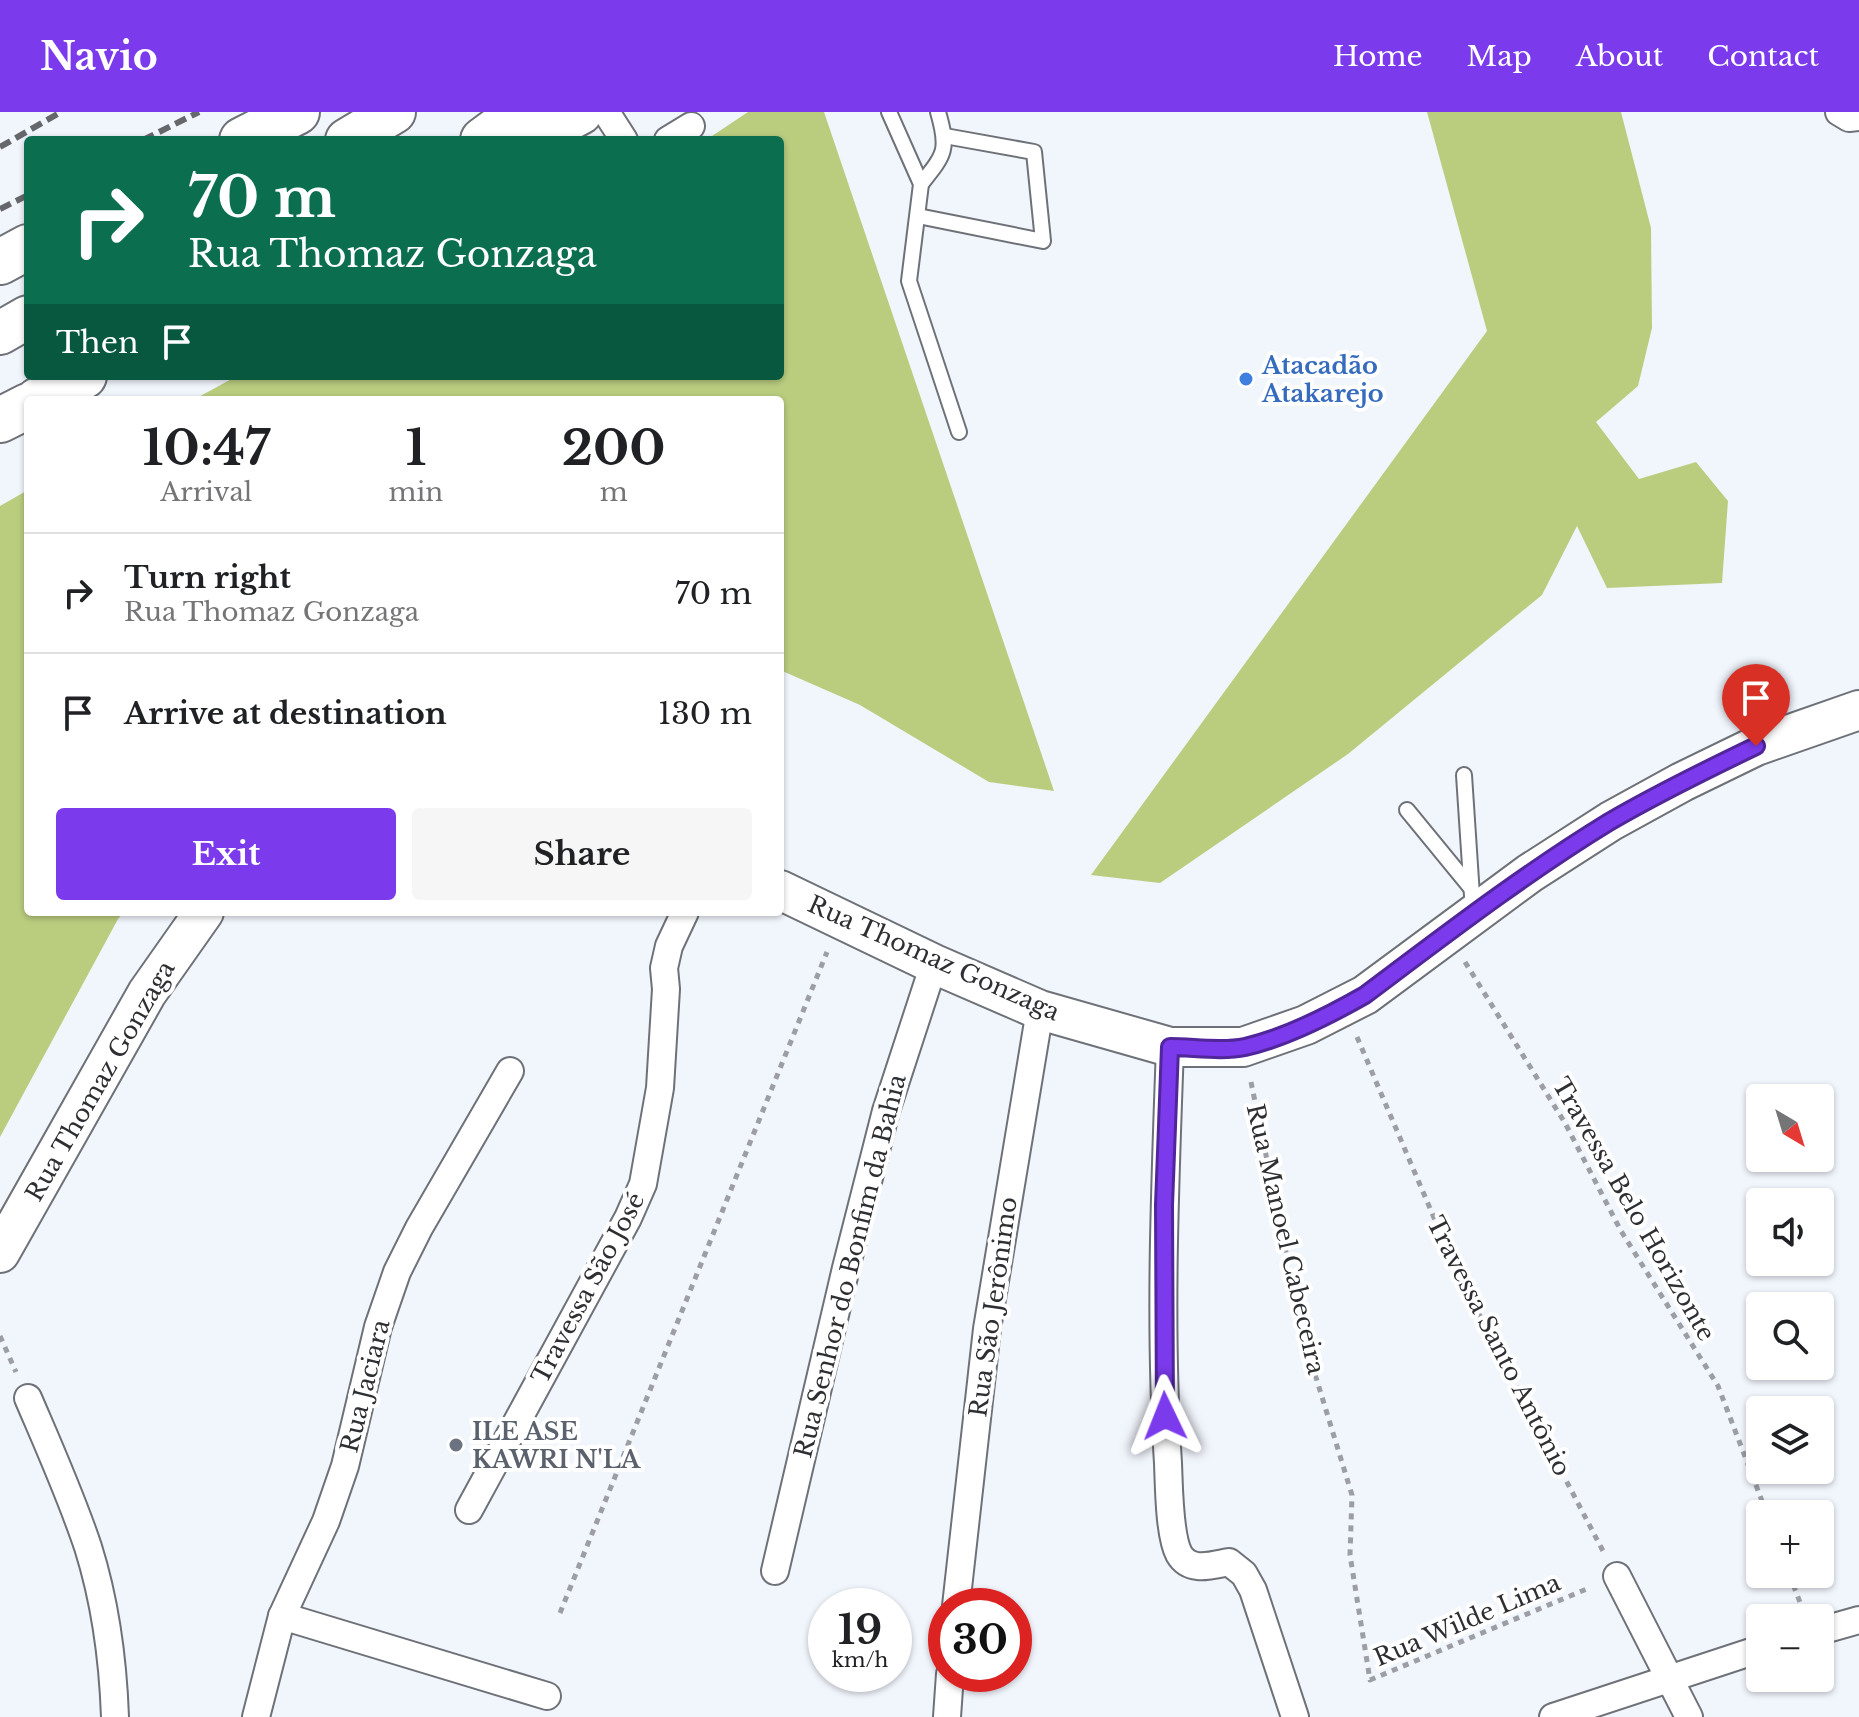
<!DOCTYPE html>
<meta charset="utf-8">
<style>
:root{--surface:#fff;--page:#f6f6f6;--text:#202124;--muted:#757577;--line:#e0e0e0;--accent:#7c3aed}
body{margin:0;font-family:"Libre Baskerville",serif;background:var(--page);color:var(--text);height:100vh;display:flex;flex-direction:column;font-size:30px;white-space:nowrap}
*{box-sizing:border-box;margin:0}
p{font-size:26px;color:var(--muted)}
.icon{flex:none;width:44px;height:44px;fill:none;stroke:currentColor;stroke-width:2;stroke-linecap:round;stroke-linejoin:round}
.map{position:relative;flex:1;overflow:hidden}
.panel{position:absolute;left:24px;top:284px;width:760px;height:520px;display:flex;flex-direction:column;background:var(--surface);border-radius:8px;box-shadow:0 2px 6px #0004}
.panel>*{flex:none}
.hud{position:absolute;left:24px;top:24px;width:760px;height:244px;border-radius:8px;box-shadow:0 2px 6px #0004;background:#0b6e4f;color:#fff;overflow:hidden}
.needle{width:52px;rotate:142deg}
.controls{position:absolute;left:1746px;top:972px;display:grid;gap:16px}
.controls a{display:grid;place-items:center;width:88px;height:88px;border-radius:8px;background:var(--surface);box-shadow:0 2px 6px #0004;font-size:40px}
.speed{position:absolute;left:808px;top:1476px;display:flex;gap:16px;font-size:40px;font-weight:700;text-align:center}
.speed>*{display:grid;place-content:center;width:104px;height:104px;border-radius:50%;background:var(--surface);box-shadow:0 2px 6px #0004;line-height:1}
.speed small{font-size:20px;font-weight:400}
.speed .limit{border:12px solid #d22;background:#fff;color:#111}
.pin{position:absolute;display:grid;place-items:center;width:68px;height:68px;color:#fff;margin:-82px -34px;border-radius:50% 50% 50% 0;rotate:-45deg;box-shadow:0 0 8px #0007}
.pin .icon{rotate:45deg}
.me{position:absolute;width:88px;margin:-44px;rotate:358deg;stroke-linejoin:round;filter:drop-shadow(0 0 6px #0008)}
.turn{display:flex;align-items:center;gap:28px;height:168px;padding:0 32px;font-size:36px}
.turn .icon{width:104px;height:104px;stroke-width:2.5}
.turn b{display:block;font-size:56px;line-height:68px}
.then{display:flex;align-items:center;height:76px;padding:0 32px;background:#0003;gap:16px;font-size:30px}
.eta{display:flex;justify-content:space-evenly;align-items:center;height:136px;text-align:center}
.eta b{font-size:48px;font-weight:700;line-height:56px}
.primary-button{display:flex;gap:16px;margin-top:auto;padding:16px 32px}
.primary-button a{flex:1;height:92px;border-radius:8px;background:var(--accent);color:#fff;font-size:32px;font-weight:700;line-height:92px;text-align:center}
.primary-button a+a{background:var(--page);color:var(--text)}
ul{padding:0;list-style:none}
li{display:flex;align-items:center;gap:24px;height:120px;padding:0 32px;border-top:2px solid var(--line)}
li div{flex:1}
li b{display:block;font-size:30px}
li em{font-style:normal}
header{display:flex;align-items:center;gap:48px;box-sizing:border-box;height:112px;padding:0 40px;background:var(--accent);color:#fff}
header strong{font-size:38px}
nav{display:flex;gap:44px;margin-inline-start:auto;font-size:28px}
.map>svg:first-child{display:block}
.forest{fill:#bacd7f}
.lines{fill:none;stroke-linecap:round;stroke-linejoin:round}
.lane-casing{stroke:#6e7278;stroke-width:18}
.street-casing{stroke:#6e7278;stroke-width:30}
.secondary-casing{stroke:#6e7278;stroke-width:42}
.primary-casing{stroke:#6e7278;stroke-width:46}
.highway-casing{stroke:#6e7278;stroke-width:48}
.path{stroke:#9c9ea4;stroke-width:5;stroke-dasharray:6 6;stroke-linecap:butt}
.lane{stroke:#fff;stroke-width:14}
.street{stroke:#fff;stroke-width:26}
.secondary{stroke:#fff;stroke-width:38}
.primary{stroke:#fff;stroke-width:42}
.highway{stroke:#fff;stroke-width:44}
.rail{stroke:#65676b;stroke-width:6;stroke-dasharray:12 6;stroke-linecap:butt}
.route-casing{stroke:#51269a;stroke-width:20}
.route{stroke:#7c3aed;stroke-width:14}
.shop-dot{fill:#3f7fe0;stroke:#fff;stroke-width:3}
.worship-dot{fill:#6b7280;stroke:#fff;stroke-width:3}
.labels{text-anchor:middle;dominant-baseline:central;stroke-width:8;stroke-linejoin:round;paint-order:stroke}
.shop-label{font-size:24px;font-weight:bold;fill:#366cbe;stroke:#fff;text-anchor:start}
.street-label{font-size:24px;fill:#2e2f32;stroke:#fff}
.worship-label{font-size:24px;font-weight:bold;fill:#5b616d;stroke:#fff;text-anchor:start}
</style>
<header>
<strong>Navio</strong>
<nav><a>Home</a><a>Map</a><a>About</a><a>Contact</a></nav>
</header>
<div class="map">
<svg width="1859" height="1605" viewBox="0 0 1859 1605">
<rect width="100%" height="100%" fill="#f1f5fc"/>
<g class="forest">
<polygon points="748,0 824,0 1054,679 989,670 860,593 780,558 780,288 193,288 237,264 780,264 780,28 706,28"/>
<polygon points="1427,0 1621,0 1651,116 1652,216 1638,274 1596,310 1639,367 1696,350 1728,389 1722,471 1607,476 1577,414 1542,483 1348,642 1160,771 1091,763 1487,219"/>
<polygon points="28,378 28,800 124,800 118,807 0,1025 0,394"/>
</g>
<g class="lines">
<g class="lane-casing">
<g id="lane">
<polyline points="889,0 921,72 909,169 959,320"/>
<path d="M921,72C945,42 949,38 938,0"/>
<polyline points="918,104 1043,129 1034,40 945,24"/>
<polyline points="1464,663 1473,799"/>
<polyline points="1407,698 1471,776"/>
</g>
</g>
<g class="street-casing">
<g id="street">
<polyline points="606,0 624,28"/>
<polyline points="1839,0 1849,6 1859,5"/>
<polyline points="668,28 691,14"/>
<path d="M1170,935C1165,1074 1159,1213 1168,1351C1169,1374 1169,1423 1179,1442C1190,1461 1212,1453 1229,1450L1244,1462L1253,1478L1295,1605"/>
<path d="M28,1286C49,1335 71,1384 88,1435C105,1489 113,1548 115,1605"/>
<polyline points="469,1398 628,1106 643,1072 660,976 666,877 664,856 669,834 685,800"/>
<polyline points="775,1459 846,1156 886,999 934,852"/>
<polyline points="1617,1464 1689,1605"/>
<polyline points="956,1494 987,1217 1040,898"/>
<polyline points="282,1504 547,1584"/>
<polyline points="1820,1519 1859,1508"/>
<polyline points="256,1605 282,1504 326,1409 345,1354 378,1215 397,1160 419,1116 510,959"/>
<polyline points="947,1605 950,1562"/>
<polyline points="1553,1605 1760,1537"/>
</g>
</g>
<g class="secondary-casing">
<g id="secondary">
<polyline points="780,778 934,852 1040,898 1170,935 1243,935 1306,913 1365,883 1530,761 1611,709 1682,670 1756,634 1859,598"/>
<polyline points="0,1141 147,881 204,800"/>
</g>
</g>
<g class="primary-casing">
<g id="primary">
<polyline points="347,28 394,0"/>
<polyline points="0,221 28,205"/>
</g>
</g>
<g class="highway-casing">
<g id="highway">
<polyline points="242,28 297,0"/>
<polyline points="483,28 521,0"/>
<polyline points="528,28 580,0"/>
<polyline points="0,150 28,135"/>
<polyline points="38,288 84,264"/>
<polyline points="0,308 28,294"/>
</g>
</g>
<g class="path">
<polyline points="1465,850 1565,1011 1621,1119 1718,1274 1767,1402"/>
<polyline points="1357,925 1458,1162 1603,1439"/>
<polyline points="1251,970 1303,1223 1352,1383 1350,1443 1370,1568 1589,1476"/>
<polyline points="0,1224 16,1260"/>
<polyline points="1789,1462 1803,1498"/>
<polyline points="560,1501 827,840"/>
</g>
<use href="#lane" class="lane"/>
<use href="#street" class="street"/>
<use href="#secondary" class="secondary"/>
<use href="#primary" class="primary"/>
<use href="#highway" class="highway"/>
<g class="rail">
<polyline points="143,28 199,0"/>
<polyline points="0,35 61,0"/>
<polyline points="0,97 28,83"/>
</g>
</g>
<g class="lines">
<g class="route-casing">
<path id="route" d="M1165,1304L1164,1093L1170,935C1193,935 1222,940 1245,935C1285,926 1330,903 1365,883C1445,823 1524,762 1609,710C1657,682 1706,658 1756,634"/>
</g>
<use href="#route" class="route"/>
</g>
<circle class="shop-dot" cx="1246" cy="267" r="8"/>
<circle class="worship-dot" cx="456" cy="1333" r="8"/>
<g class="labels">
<g class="shop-label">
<text x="1262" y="253">Atacadão<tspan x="1262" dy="28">Atakarejo</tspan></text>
</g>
<g class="street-label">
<text transform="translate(934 846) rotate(24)">Rua Thomaz Gonzaga</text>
<text transform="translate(100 969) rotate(-60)">Rua Thomaz Gonzaga</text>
<text transform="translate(1634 1097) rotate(60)">Travessa Belo Horizonte</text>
<text transform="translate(1286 1127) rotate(77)">Rua Manoel Cabeceira</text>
<text transform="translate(850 1154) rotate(-76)">Rua Senhor do Bonfim da Bahia</text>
<text transform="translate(588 1176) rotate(-62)">Travessa São José</text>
<text transform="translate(993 1195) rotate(-82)">Rua São Jerônimo</text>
<text transform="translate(1499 1234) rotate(63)">Travessa Santo Antônio</text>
<text transform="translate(365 1274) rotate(-76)">Rua Jaciara</text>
<text transform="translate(1467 1508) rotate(-23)">Rua Wilde Lima</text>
</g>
<g class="worship-label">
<text x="472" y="1319">ILE ASE<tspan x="472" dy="28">KAWRI N'LA</tspan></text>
</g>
</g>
</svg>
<div class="controls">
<a><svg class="needle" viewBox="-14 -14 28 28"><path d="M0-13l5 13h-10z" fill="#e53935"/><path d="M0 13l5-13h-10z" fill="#757577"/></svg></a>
<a><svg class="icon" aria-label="sound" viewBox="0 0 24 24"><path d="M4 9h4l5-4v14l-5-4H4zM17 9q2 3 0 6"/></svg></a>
<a><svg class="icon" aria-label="search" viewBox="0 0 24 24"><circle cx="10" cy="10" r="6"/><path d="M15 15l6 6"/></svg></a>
<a><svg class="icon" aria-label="layers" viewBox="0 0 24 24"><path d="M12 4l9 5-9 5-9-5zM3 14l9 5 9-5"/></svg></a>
<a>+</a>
<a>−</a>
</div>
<div class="speed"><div>19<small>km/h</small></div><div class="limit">30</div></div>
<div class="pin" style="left:1756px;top:634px;background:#d93025"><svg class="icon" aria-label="arrive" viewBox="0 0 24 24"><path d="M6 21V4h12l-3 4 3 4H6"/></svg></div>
<svg class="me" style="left:1165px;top:1304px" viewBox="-20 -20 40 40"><path d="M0-17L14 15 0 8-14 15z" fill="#7c3aed" stroke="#fff" stroke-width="4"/></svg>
<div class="hud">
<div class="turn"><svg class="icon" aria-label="right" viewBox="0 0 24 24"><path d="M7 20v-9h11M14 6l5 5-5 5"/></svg><div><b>70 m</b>Rua Thomaz Gonzaga</div></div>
<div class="then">Then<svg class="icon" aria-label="arrive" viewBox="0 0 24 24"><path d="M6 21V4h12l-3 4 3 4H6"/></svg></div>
</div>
<section class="panel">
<div class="eta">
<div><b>10:47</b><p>Arrival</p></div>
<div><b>1</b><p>min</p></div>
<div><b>200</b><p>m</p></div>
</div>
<ul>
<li><svg class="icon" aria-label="right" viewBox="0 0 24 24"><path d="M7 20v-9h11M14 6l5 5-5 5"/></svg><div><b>Turn right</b><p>Rua Thomaz Gonzaga</p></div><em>70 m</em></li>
<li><svg class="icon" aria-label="arrive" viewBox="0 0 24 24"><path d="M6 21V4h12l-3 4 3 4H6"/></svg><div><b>Arrive at destination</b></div><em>130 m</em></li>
</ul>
<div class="primary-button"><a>Exit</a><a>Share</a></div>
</section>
</div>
